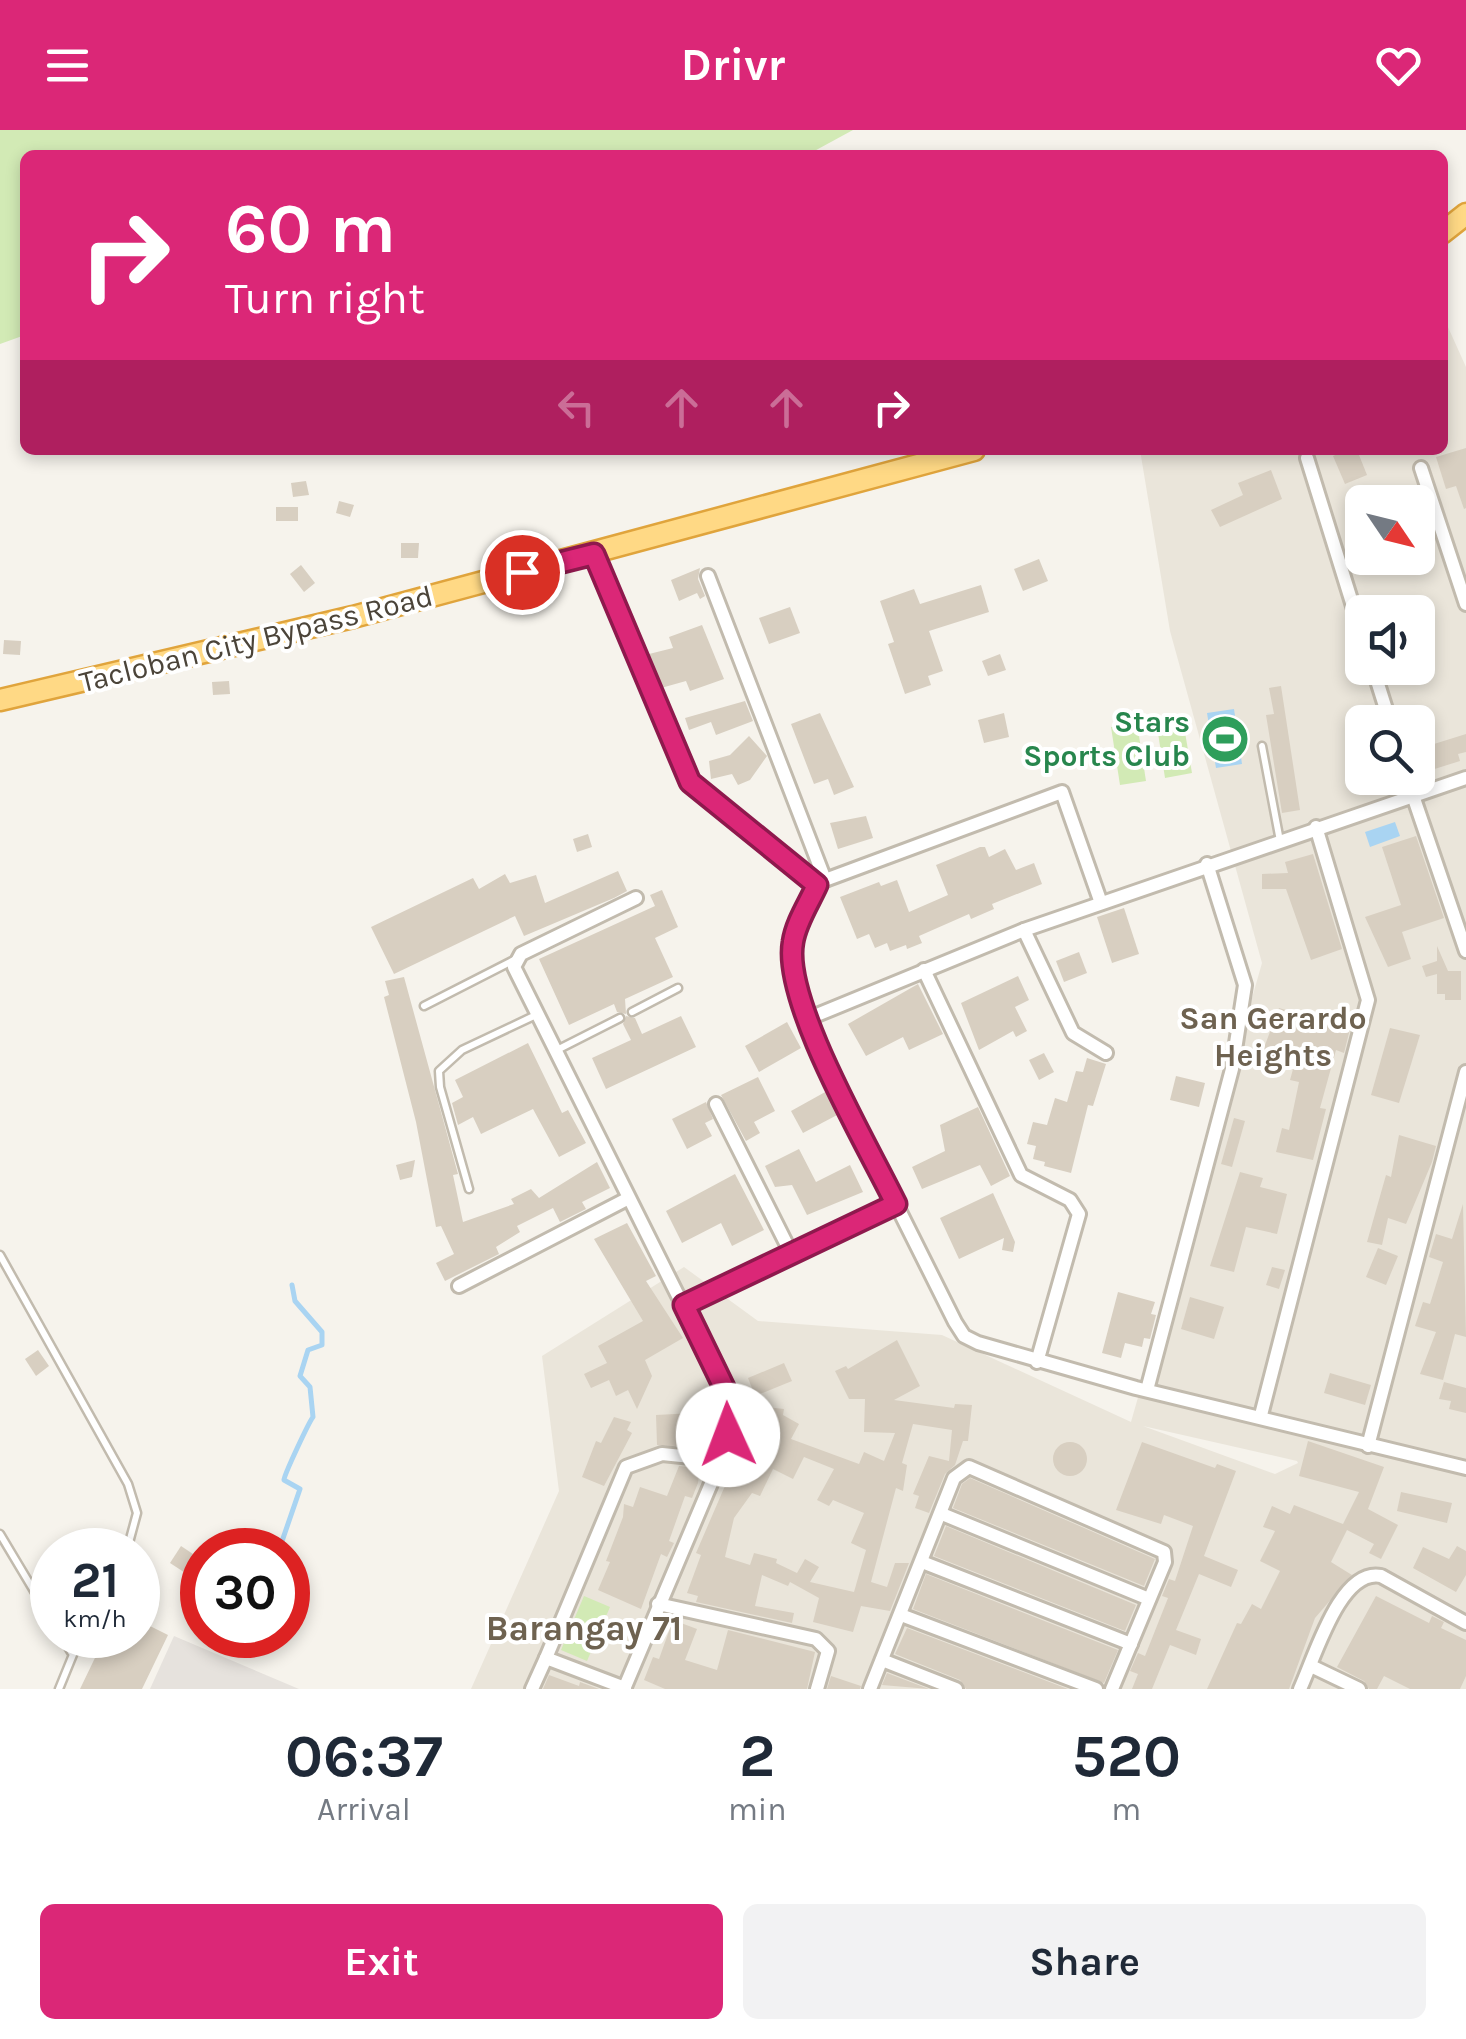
<!DOCTYPE html>
<style>
:root{--surface:#fff;--page:#f2f2f3;--text:#1f2937;--muted:#747a83;--accent:#db2777}
body{margin:0;font-family:Karla,sans-serif;background:var(--page);color:var(--text);height:100vh;display:flex;flex-direction:column;font-size:38px;white-space:nowrap}
*{box-sizing:border-box;margin:0}
p{font-size:32px;color:var(--muted)}
.icon{flex:none;width:55px;height:55px;fill:none;stroke:currentColor;stroke-width:2;stroke-linecap:round;stroke-linejoin:round}
.map{position:relative;height:1559px;overflow:hidden}
.drawer{display:flex;flex-direction:column;background:var(--surface);flex:1}
.drawer>*{flex:none}
.hud{position:absolute;left:20px;top:20px;width:1428px;height:305px;border-radius:15px;box-shadow:0 5px 15px #0003;background:#db2777;color:#fff;overflow:hidden}
.needle{width:65px;rotate:125deg}
.tools{position:absolute;left:1345px;top:355px;display:grid;gap:20px}
.tools a{display:grid;place-items:center;width:90px;height:90px;border-radius:15px;background:var(--surface);box-shadow:0 5px 15px #0003;font-size:50px}
.speed{position:absolute;left:30px;top:1398px;display:flex;gap:20px;font-size:50px;font-weight:700;text-align:center}
.speed>*{display:grid;place-content:center;width:130px;height:130px;border-radius:50%;background:var(--surface);box-shadow:0 5px 15px #0003;line-height:1}
.speed small{font-size:25px;font-weight:400}
.speed .limit{border:15px solid #d22;background:#fff;color:#111}
.pin{position:absolute;display:grid;place-items:center;width:85px;height:85px;color:#fff;margin:-42px;border:5px solid #fff;border-radius:50%;box-shadow:0 2px 10px #0007}
.me{position:absolute;width:110px;margin:-55px;rotate:358deg;stroke-linejoin:round;filter:drop-shadow(0 0 8px #0008)}
.turn{display:flex;align-items:center;gap:35px;height:210px;padding:0 40px;font-size:45px}
.turn .icon{width:130px;height:130px;stroke-width:2.5}
.turn b{display:block;font-size:70px;line-height:85px}
.lanes{display:flex;align-items:center;height:95px;padding:0 40px;background:#0003;justify-content:center;gap:50px;direction:ltr}
.lanes .off{opacity:.35}
.eta{display:flex;justify-content:space-evenly;align-items:center;height:170px;text-align:center}
.eta b{font-size:60px;font-weight:700;line-height:70px}
.action{display:flex;gap:20px;margin-top:auto;padding:20px 40px}
.action a{flex:1;height:115px;border-radius:15px;background:var(--accent);color:#fff;font-size:40px;font-weight:700;line-height:115px;text-align:center}
.action a+a{background:var(--page);color:var(--text)}
header{display:flex;justify-content:space-between;align-items:center;height:130px;padding:0 40px;background:var(--accent);color:#fff;font-size:45px;font-weight:700}
.map>svg:first-child{display:block}
.residential{fill:#eae5da;fill-rule:evenodd}
.industrial{fill:#e6e2dd}
.green{fill:#d2eab5}
.water{fill:#a9d4f2}
.lines{fill:none;stroke-linecap:round;stroke-linejoin:round}
.stream{stroke:#a9d4f2;stroke-width:5}
.building{fill:#d8cfc1;fill-rule:evenodd}
.service-casing{stroke:#c2bbae;stroke-width:11}
.minor-casing{stroke:#c2bbae;stroke-width:18}
.trunk-casing{stroke:#e0a43c;stroke-width:25}
.service{stroke:#fff;stroke-width:6}
.minor{stroke:#fff;stroke-width:12}
.trunk{stroke:#ffd985;stroke-width:20}
.route-casing{stroke:#8e194d;stroke-width:25}
.route{stroke:#db2777;stroke-width:18}
.labels{text-anchor:middle;dominant-baseline:central;stroke-width:8;stroke-linejoin:round;paint-order:stroke}
.street-label{font-size:30px;fill:#4b4439;stroke:#fff}
.leisure-label{font-size:30px;font-weight:bold;fill:#27864d;stroke:#fff;text-anchor:end}
.neighbourhood-label{font-size:32px;font-weight:bold;fill:#6e6250;stroke:#fff}
.quarter-label{font-size:35px;font-weight:bold;fill:#6e6250;stroke:#fff}
</style>
<header><svg class="icon" aria-label="menu" viewBox="0 0 24 24"><path d="M4 6h16M4 12h16M4 18h16"/></svg>Drivr<svg class="icon" aria-label="heart" viewBox="0 0 24 24"><path d="M12 20l-8-8c-3-5 5-10 8-4 3-6 11-1 8 4z"/></svg></header>
<div class="map">
<svg width="1466" height="1559" viewBox="0 0 1466 1559">
<rect width="100%" height="100%" fill="#f6f3ec"/>
<path class="residential" d="M1443,186L1466,237V1559H471L559,1361L542,1226L684,1137L758,1191L942,1205L1131,1292L1262,833L1170,501L1140,320H1442ZM1362,372H1418V428H1362ZM1362,482H1418V538H1362ZM1362,592H1418V648H1362ZM1143,1296L1297,1331L1298,1333L1275,1344Z"/>
<polygon class="industrial" points="174,1506 299,1559 150,1559"/>
<g class="green">
<polygon points="0,0 853,0 807,25 25,25 25,205 0,214"/>
<polygon points="1182,585 1192,643 1165,648 1156,590"/>
<polygon points="1137,593 1146,651 1120,655 1111,597"/>
<polygon points="584,1466 610,1477 587,1531 561,1520"/>
</g>
<g class="water">
<polygon points="1234,579 1242,634 1216,638 1207,583"/>
<polygon points="1395,692 1400,706 1370,717 1365,702"/>
</g>
<g class="lines">
<g class="stream">
<path d="M279,1420L300,1359L284,1350C284,1345 309,1292 313,1287L310,1257L300,1246L308,1220L322,1215V1202L295,1171L292,1155"/>
<polyline points="237,1520 244,1505"/>
</g>
</g>
<g class="building">
<polygon points="1466,318 1466,378 1464,379 1456,356 1446,359 1436,327"/>
<polygon points="1347,320 1357,320 1367,345 1345,354 1333,326"/>
<polygon points="1271,340 1282,369 1220,397 1211,380 1243,365 1238,353"/>
<polygon points="306,351 309,365 293,367 291,353"/>
<polygon points="339,371 354,375 350,387 336,383"/>
<rect x="276" y="377" width="22" height="14"/>
<polygon points="401,413 419,413 418,428 401,428"/>
<polygon points="1039,429 1048,451 1023,461 1014,439"/>
<polygon points="301,435 315,453 304,462 290,444"/>
<polygon points="700,438 698,449 705,466 700,469 697,463 679,471 671,450"/>
<polygon points="981,455 989,482 929,501 943,541 928,546 931,555 905,564 888,514 894,512 880,471 914,459 920,474"/>
<polygon points="790,477 800,503 769,514 759,488"/>
<polygon points="702,495 724,549 690,561 686,551 661,558 649,524 673,518 669,507"/>
<polygon points="4,510 21,511 20,525 3,524"/>
<polygon points="1000,524 1006,540 988,546 982,531"/>
<polygon points="229,551 230,564 213,565 212,552"/>
<polygon points="1281,556 1300,680 1282,683 1266,585 1274,584 1269,558"/>
<polygon points="745,571 753,591 716,605 711,592 689,600 685,588"/>
<polygon points="820,583 854,657 834,665 828,649 814,654 791,594"/>
<polygon points="1004,583 1009,607 984,613 978,590"/>
<polygon points="1466,604 1466,622 1458,624 1460,631 1425,642 1418,619"/>
<polygon points="749,606 767,626 750,650 738,655 732,644 711,649 709,631 730,625"/>
<polygon points="866,686 873,708 838,719 830,693"/>
<polygon points="588,704 592,717 577,722 573,709"/>
<polygon points="1416,706 1444,788 1402,802 1411,829 1388,837 1365,787 1401,775 1382,717"/>
<polygon points="980,717 985,717 989,727 1005,719 1016,740 1034,733 1042,754 992,774 994,779 971,789 969,784 919,806 922,813 907,819 906,815 890,821 887,813 875,818 869,804 857,809 840,767 879,752 881,756 897,750 909,782 948,765 936,735"/>
<polygon points="1313,724 1342,819 1311,830 1286,759 1262,759 1262,744 1288,743 1285,732"/>
<polygon points="618,741 627,761 614,768 524,806 515,786 394,844 371,797 473,748 479,759 505,744 510,753 536,745 545,773"/>
<polygon points="662,760 678,797 655,808 673,847 625,869 626,884 617,882 614,874 569,895 539,829 655,776 650,765"/>
<polygon points="1124,778 1139,824 1112,833 1097,787"/>
<polygon points="1437,816 1448,841 1461,841 1461,870 1445,870 1445,864 1437,864 1437,844 1426,847 1422,836 1437,831"/>
<polygon points="1079,822 1087,843 1064,852 1056,831"/>
<polygon points="1018,846 1029,870 1015,877 1027,901 1016,907 1013,901 979,920 961,873"/>
<polygon points="404,847 458,1044 453,1045 463,1092 514,1074 511,1069 531,1059 539,1068 597,1032 610,1058 582,1072 586,1079 560,1092 553,1078 517,1096 520,1102 496,1117 499,1124 445,1151 436,1133 454,1124 441,1096 436,1097 416,992 384,867 389,865 385,851"/>
<polygon points="918,854 943,904 909,920 903,907 866,926 848,894"/>
<polygon points="1279,878 1350,899 1344,923 1336,920 1320,978 1326,979 1313,1030 1276,1022 1282,998 1289,1000 1299,952 1290,950 1295,932 1262,923"/>
<polygon points="626,886 635,888 642,904 681,886 696,917 606,959 592,928 631,910 623,894"/>
<polygon points="787,892 801,918 759,942 745,916"/>
<polygon points="1390,898 1420,905 1399,973 1371,965"/>
<polygon points="528,913 562,983 568,980 586,1013 559,1027 533,979 481,1004 473,987 458,995 452,973 463,967 455,950"/>
<polygon points="1044,923 1054,942 1039,950 1029,930"/>
<polygon points="1087,928 1106,934 1093,976 1088,975 1071,1043 1044,1036 1045,1032 1033,1029 1036,1016 1027,1014 1033,992 1047,995 1055,968 1067,972 1076,941 1083,942"/>
<polygon points="1176,946 1205,953 1199,977 1170,970"/>
<polygon points="758,947 775,981 754,992 760,1003 746,1011 721,965"/>
<polygon points="827,961 839,984 803,1003 791,981"/>
<polygon points="706,972 713,989 705,993 712,1006 687,1019 672,989"/>
<polygon points="978,977 1010,1046 991,1056 980,1035 922,1059 912,1037 945,1021 940,995"/>
<polygon points="1234,988 1245,991 1232,1037 1221,1034"/>
<polygon points="1399,1005 1436,1016 1432,1032 1406,1094 1388,1088 1382,1115 1367,1112 1386,1045 1391,1047"/>
<polygon points="799,1019 816,1052 850,1035 863,1062 807,1085 792,1055 775,1057 765,1036"/>
<polygon points="415,1030 412,1047 400,1050 396,1035"/>
<polygon points="1240,1042 1263,1048 1260,1057 1287,1064 1277,1104 1246,1097 1234,1142 1210,1136"/>
<polygon points="735,1044 764,1100 732,1116 721,1093 682,1113 666,1081"/>
<polygon points="993,1063 1015,1112 1013,1122 1002,1120 1004,1108 959,1129 940,1088"/>
<polygon points="1463,1074 1466,1207 1455,1204 1443,1250 1420,1244 1436,1202 1415,1196 1423,1172 1430,1174 1443,1132 1429,1127 1436,1104 1452,1109"/>
<polygon points="627,1093 656,1146 646,1151 683,1208 645,1230 652,1246 637,1279 628,1260 616,1266 609,1250 591,1258 584,1244 607,1233 598,1216 643,1191 594,1109"/>
<polygon points="1378,1118 1398,1126 1386,1155 1366,1147"/>
<polygon points="1272,1137 1285,1140 1279,1159 1266,1155"/>
<polygon points="1118,1162 1155,1172 1151,1184 1156,1185 1150,1209 1144,1208 1142,1217 1125,1213 1121,1228 1102,1223"/>
<polygon points="1190,1167 1224,1177 1214,1209 1181,1199"/>
<path d="M897,1210L920,1256L894,1270L954,1278L955,1274L972,1275L968,1311H963L955,1335L945,1344L929,1383L915,1378L919,1366L913,1364L929,1326L949,1331L952,1300L913,1294L902,1333L907,1335L903,1361L896,1358L871,1452L887,1457L895,1433H909L890,1481L861,1476L853,1502L813,1492L819,1468L790,1452L788,1456L762,1445L755,1476L794,1483L792,1493L696,1472L698,1466L687,1463L701,1425L696,1423L734,1335L743,1339L758,1276L784,1279L783,1285L799,1294L791,1309L859,1334L864,1322L884,1331L895,1303L864,1302L865,1269H849L835,1241L846,1236L848,1239ZM804,1327L834,1339L817,1370L829,1376L833,1370L864,1383L851,1413L866,1420L854,1462L810,1452L819,1437L805,1429L797,1443L776,1433L777,1429L754,1423L750,1435L725,1427L734,1388L752,1363L760,1366L773,1339L793,1349Z"/>
<polygon points="38,1220 49,1236 36,1246 25,1229"/>
<polygon points="784,1233 792,1251 755,1266 748,1248"/>
<polygon points="1330,1243 1371,1255 1365,1275 1324,1263"/>
<polygon points="1444,1252 1466,1258 1466,1283 1449,1279 1451,1271 1439,1269"/>
<polygon points="694,1283 695,1317 657,1315 656,1285"/>
<polygon points="614,1287 631,1292 627,1300 632,1303 604,1356 582,1347 596,1311 601,1313"/>
<polygon points="1308,1311 1384,1337 1368,1379 1398,1395 1381,1429 1369,1423 1374,1414 1347,1400 1331,1432 1352,1445 1315,1488 1289,1559 1207,1559 1237,1493 1241,1494 1252,1474 1261,1479 1280,1441 1260,1431 1275,1401 1263,1397 1272,1376 1290,1384 1294,1375 1343,1394 1359,1362 1299,1346"/>
<polygon points="1142,1312 1215,1338 1217,1334 1236,1341 1204,1426 1238,1440 1231,1457 1199,1444 1176,1500 1201,1509 1196,1525 1170,1515 1152,1559 1132,1559 1138,1544 1130,1541 1138,1523 1145,1526 1168,1468 1162,1466 1169,1449 1175,1451 1193,1396 1164,1385 1161,1394 1116,1380"/>
<circle cx="1070" cy="1329" r="17"/>
<polygon points="679,1336 700,1338 698,1353 692,1368 685,1366 669,1411 674,1413 667,1427 661,1424 641,1479 598,1460 610,1432 606,1431 623,1387 624,1374 633,1377 640,1357 667,1366"/>
<polygon points="970,1348 1155,1429 1144,1456 953,1378 962,1354"/>
<polygon points="1401,1362 1452,1373 1447,1393 1397,1381"/>
<polygon points="946,1396 1136,1475 1125,1501 934,1426"/>
<polygon points="181,1416 202,1430 193,1448 170,1433"/>
<polygon points="1457,1416 1466,1421 1466,1445 1456,1462 1413,1438 1423,1417 1449,1429"/>
<polygon points="926,1444 1118,1520 1104,1553 913,1479"/>
<polygon points="1376,1466 1429,1493 1432,1486 1444,1492 1441,1498 1466,1510 1466,1546 1460,1559 1410,1559 1384,1546 1377,1559 1369,1559 1364,1551 1337,1537"/>
<polygon points="138,1490 168,1505 142,1559 80,1559 106,1505 138,1505"/>
<polygon points="673,1490 697,1499 685,1530 717,1540 728,1500 815,1522 807,1559 665,1559 644,1550 653,1527 659,1529"/>
<polygon points="907,1498 1068,1559 966,1559 960,1550 895,1524"/>
<polygon points="887,1543 929,1559 882,1555"/>
<polygon points="549,1545 579,1556 580,1552 599,1559 543,1559"/>
<polygon points="831,1546 861,1556 860,1559 827,1559"/>
</g>
<g class="lines">
<g class="service-casing">
<g id="service">
<polyline points="1262,616 1280,711"/>
<polyline points="424,876 514,830"/>
<polyline points="632,882 678,858"/>
<polyline points="555,921 620,888"/>
<polyline points="469,1059 440,957 439,941 462,920 536,885"/>
<polyline points="0,1125 128,1354 137,1383 127,1420"/>
<polyline points="0,1404 52,1491"/>
<polyline points="61,1505 71,1522"/>
<polyline points="59,1559 81,1505"/>
</g>
</g>
<g class="minor-casing">
<g id="minor">
<polyline points="1307,328 1362,505"/>
<polyline points="1421,338 1466,474"/>
<polyline points="594,424 690,652 817,755"/>
<polyline points="708,446 825,750"/>
<polyline points="1373,538 1390,592"/>
<polyline points="1407,648 1466,821"/>
<polyline points="1024,800 1073,903 1106,923"/>
<polyline points="924,840 1021,1045 1070,1070 1079,1084 1037,1232"/>
<path d="M807,889C789,824 788,818 817,755L825,750L1062,662L1101,773"/>
<polyline points="716,974 791,1123"/>
<polyline points="896,1074 955,1192 964,1206 978,1213 1136,1258 1466,1338"/>
<polyline points="459,1156 627,1069"/>
<polyline points="685,1175 896,1074 807,889 1024,800 1466,648"/>
<polyline points="1147,1260 1232,939 1245,855 1207,734"/>
<polyline points="1261,1285 1368,870 1316,697"/>
<polyline points="1368,1316 1466,942"/>
<polyline points="942,1384 1149,1469"/>
<polyline points="922,1432 1131,1514"/>
<polyline points="658,1474 816,1509 828,1521 817,1559"/>
<polyline points="901,1485 1096,1559"/>
<polyline points="546,1528 626,1337 662,1324 721,1330"/>
<polyline points="882,1530 956,1559"/>
<polyline points="1311,1536 1359,1559"/>
<polyline points="532,1559 546,1528 625,1558"/>
<polyline points="624,1559 721,1330 735,1280 514,837 521,824 636,768"/>
<polyline points="870,1559 954,1348 969,1337 1164,1422 1165,1432 1112,1559"/>
<path d="M1300,1559C1315,1527 1340,1438 1381,1446L1466,1493"/>
</g>
</g>
<g class="trunk-casing">
<g id="trunk">
<polyline points="1442,103 1466,84"/>
<polyline points="0,570 353,487 974,320"/>
</g>
</g>
<use href="#service" class="service"/>
<use href="#minor" class="minor"/>
<use href="#trunk" class="trunk"/>
</g>
<g class="lines">
<g class="route-casing">
<path id="route" d="M522,442L594,424L690,652L817,755C809,773 796,792 793,812C782,871 868,1016 896,1074L684,1175L735,1280L728,1305"/>
</g>
<use href="#route" class="route"/>
</g>
<defs>
<g id="stadium-disc" transform="scale(2.5)"><circle r="9.5" fill="#2e9e5b" stroke="#fff"/><path d="M0-5a6.5 5 0 1 0 0 10a6.5 5 0 1 0 0-10ZM-3.5-1.8h7v3.6h-7Z" fill="#fff"/></g>
</defs>
<g fill-rule="evenodd">
<use href="#stadium-disc" x="1225" y="609"/>
</g>
<g class="labels">
<g class="street-label">
<text transform="translate(256 509) rotate(-14)">Tacloban City Bypass Road</text>
</g>
<g class="leisure-label">
<text x="1190" y="592">Stars<tspan x="1190" dy="34">Sports Club</tspan></text>
</g>
<g class="neighbourhood-label">
<text x="1273" y="888">San Gerardo<tspan x="1273" dy="37">Heights</tspan></text>
</g>
<g class="quarter-label">
<text x="584" y="1498">Barangay 71</text>
</g>
</g>
</svg>
<div class="tools">
<a><svg class="needle" viewBox="-14 -14 28 28"><path d="M0-13l5 13h-10z" fill="#e53935"/><path d="M0 13l5-13h-10z" fill="#747a83"/></svg></a>
<a><svg class="icon" aria-label="sound" viewBox="0 0 24 24"><path d="M4 9h4l5-4v14l-5-4H4zM17 9q2 3 0 6"/></svg></a>
<a><svg class="icon" aria-label="search" viewBox="0 0 24 24"><circle cx="10" cy="10" r="6"/><path d="M15 15l6 6"/></svg></a>
</div>
<div class="speed"><div>21<small>km/h</small></div><div class="limit">30</div></div>
<div class="pin" style="left:522px;top:442px;background:#d93025"><svg class="icon" aria-label="arrive" viewBox="0 0 24 24"><path d="M6 21V4h12l-3 4 3 4H6"/></svg></div>
<svg class="me" style="left:728px;top:1305px" viewBox="-20 -20 40 40"><circle r="19" fill="#fff"/><path d="M0-13L10 11 0 6-10 11z" fill="#db2777"/></svg>
<div class="hud">
<div class="turn"><svg class="icon" aria-label="right" viewBox="0 0 24 24"><path d="M7 20v-9h11M14 6l5 5-5 5"/></svg><div><b>60 m</b>Turn right</div></div>
<div class="lanes"><svg class="icon off" aria-label="left" viewBox="0 0 24 24"><path d="M17 20v-9H6M10 6l-5 5 5 5"/></svg><svg class="icon off" aria-label="ahead" viewBox="0 0 24 24"><path d="M12 20V5M6 11l6-6 6 6"/></svg><svg class="icon off" aria-label="ahead" viewBox="0 0 24 24"><path d="M12 20V5M6 11l6-6 6 6"/></svg><svg class="icon" aria-label="right" viewBox="0 0 24 24"><path d="M7 20v-9h11M14 6l5 5-5 5"/></svg></div>
</div>
</div>
<section class="drawer">
<div class="eta">
<div><b>06:37</b><p>Arrival</p></div>
<div><b>2</b><p>min</p></div>
<div><b>520</b><p>m</p></div>
</div>
<div class="action"><a>Exit</a><a>Share</a></div>
</section>
